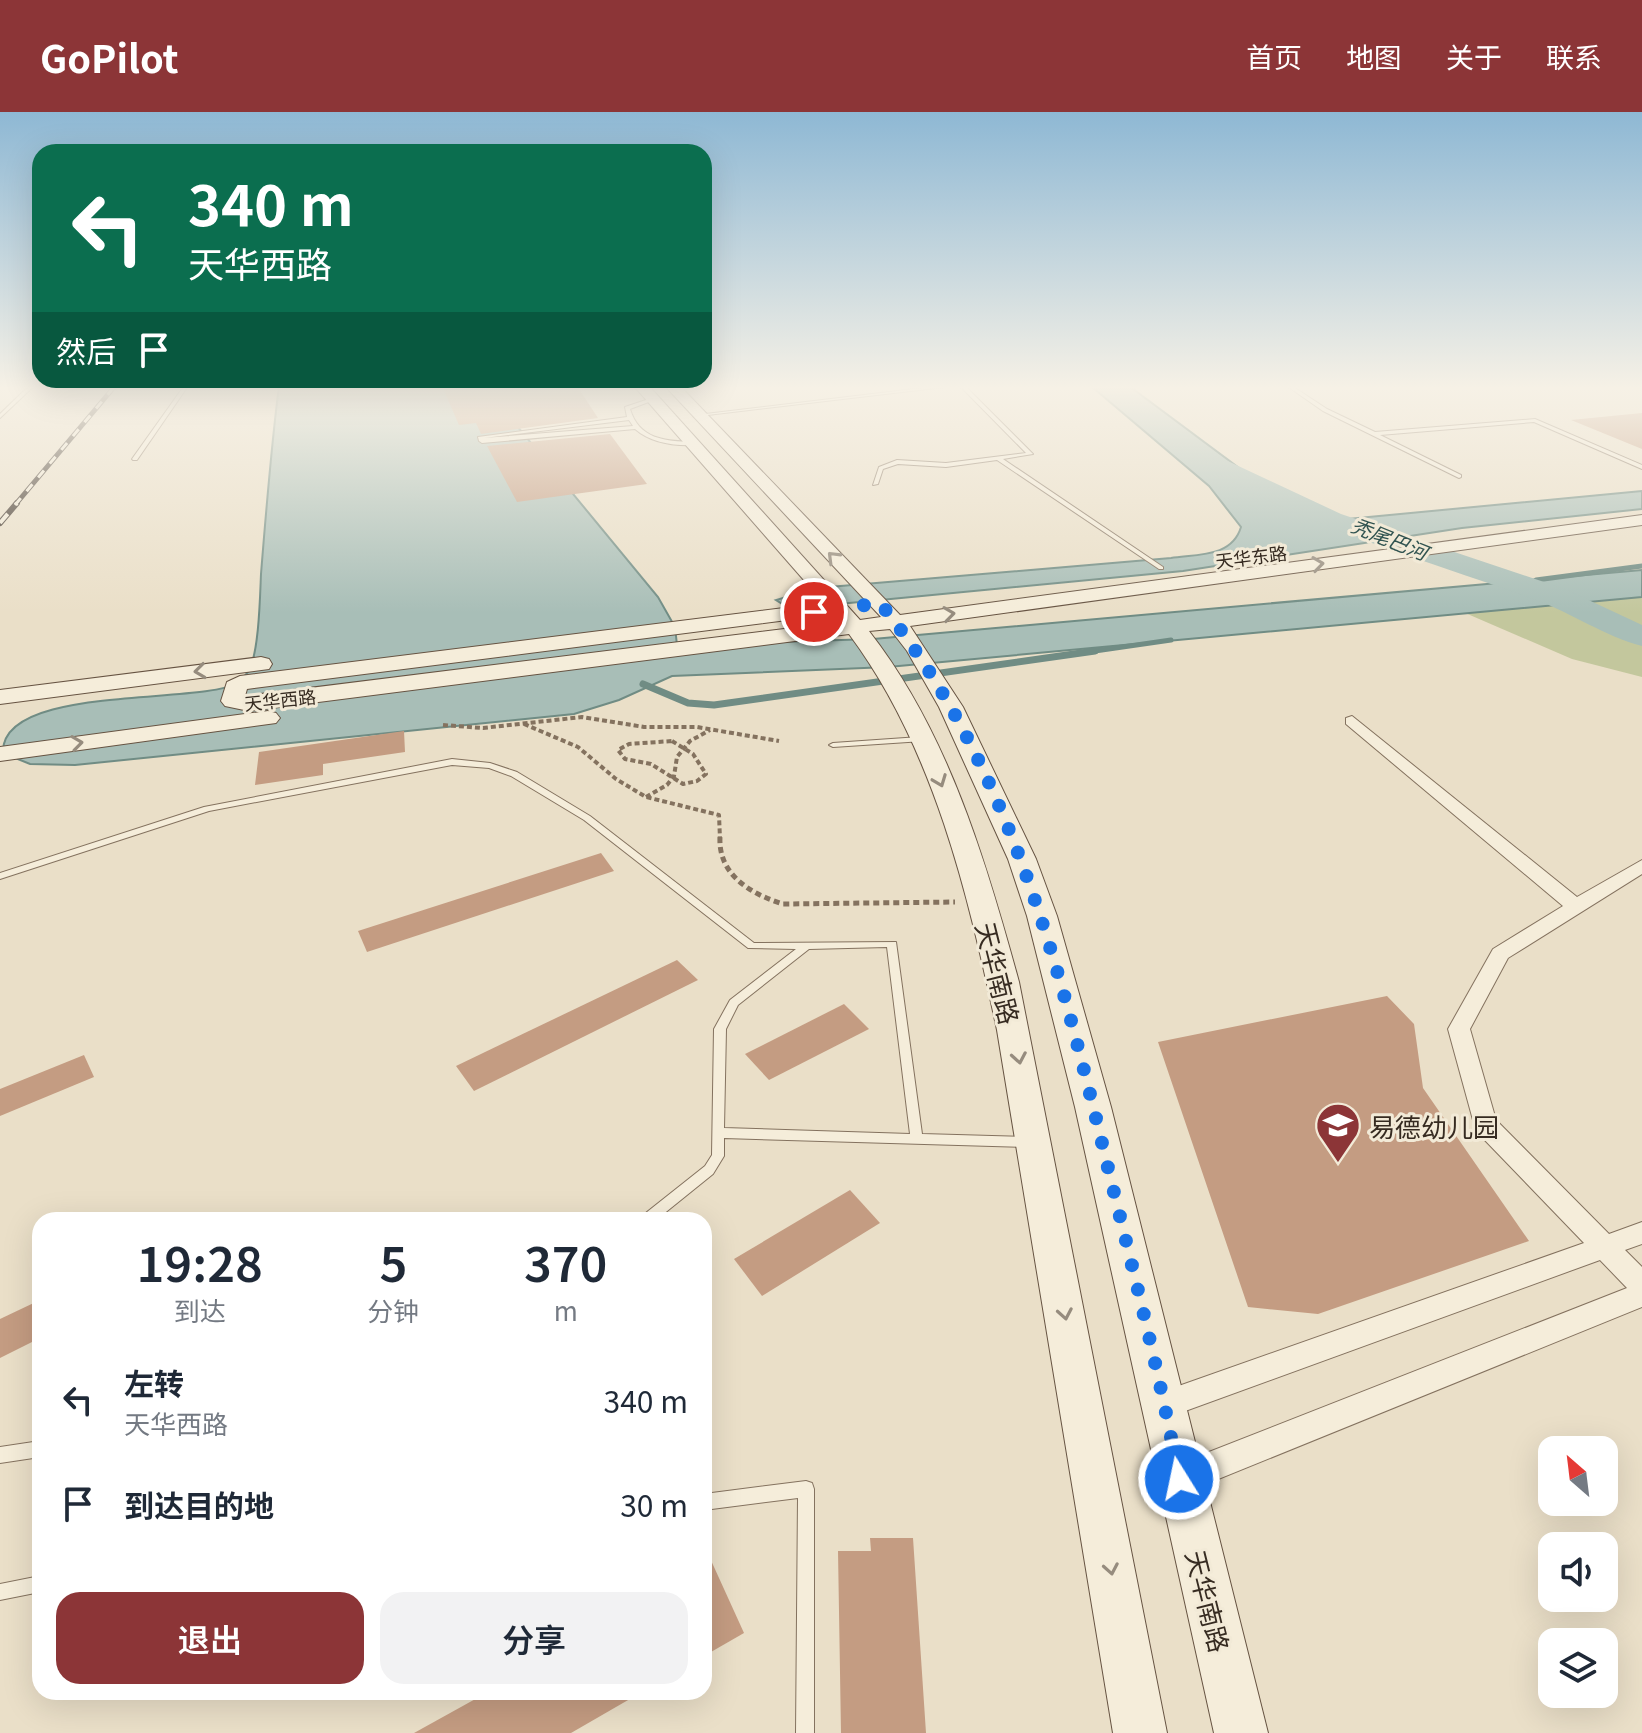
<!DOCTYPE html>
<html lang="zh">
<meta charset="utf-8">
<style>
:root{--surface:#fff;--page:#f2f2f3;--text:#1f2937;--muted:#747a83;--accent:#8c3537}
body{margin:0;font-family:Georgia,"Noto Sans SC",serif;background:var(--page);color:var(--text);height:100vh;display:flex;flex-direction:column;font-size:30px;white-space:nowrap}
*{box-sizing:border-box;margin:0}
p{font-size:26px;color:var(--muted)}
.icon{flex:none;width:44px;height:44px;fill:none;stroke:currentColor;stroke-width:2;stroke-linecap:round;stroke-linejoin:round}
.map{position:relative;flex:1;overflow:hidden}
.panel{position:absolute;left:32px;top:1100px;width:680px;height:488px;display:flex;flex-direction:column;background:var(--surface);border-radius:24px;box-shadow:0 8px 32px #0002}
.panel>*{flex:none}
.top-card{position:absolute;left:32px;top:32px;width:680px;height:244px;border-radius:24px;box-shadow:0 8px 32px #0002;background:#0b6e4f;color:#fff;overflow:hidden}
.needle{width:52px;rotate:332deg}
.controls{position:absolute;left:1538px;top:1324px;display:grid;gap:16px}
.controls a{display:grid;place-items:center;width:80px;height:80px;border-radius:16px;background:var(--surface);box-shadow:0 8px 32px #0002;font-size:40px}
.pin{position:absolute;display:grid;place-items:center;width:68px;height:68px;color:#fff;margin:-34px;border:4px solid #fff;border-radius:50%;box-shadow:0 2px 8px #0007}
.me{position:absolute;width:88px;margin:-44px;rotate:350deg;stroke-linejoin:round;filter:drop-shadow(0 0 6px #0008)}
.turn{display:flex;align-items:center;gap:28px;height:168px;padding:0 24px;font-size:36px}
.turn .icon{width:104px;height:104px;stroke-width:2.5}
.turn b{display:block;font-size:56px;line-height:68px}
.then{display:flex;align-items:center;height:76px;padding:0 24px;background:#0003;gap:16px;font-size:30px}
.eta{display:flex;justify-content:space-evenly;align-items:center;height:136px;text-align:center}
.eta b{font-size:48px;font-weight:600;line-height:56px}
.action{display:flex;gap:16px;margin-top:auto;padding:16px 24px}
.action a{flex:1;height:92px;border-radius:24px;background:var(--accent);color:#fff;font-size:32px;font-weight:600;line-height:92px;text-align:center}
.action a+a{background:var(--page);color:var(--text)}
ul{padding:0;list-style:none}
li{display:flex;align-items:center;gap:24px;height:104px;padding:0 24px}
li div{flex:1}
li b{display:block;font-size:30px}
li em{font-style:normal}
header{display:flex;align-items:center;gap:48px;box-sizing:border-box;height:112px;padding:0 40px;background:var(--accent);color:#fff}
header strong{font-size:38px}
nav{display:flex;gap:44px;margin-inline-start:auto;font-size:28px}
.map>svg:first-child{display:block}
.green{fill:#c3c79d}
.water{fill:#a8beb7;stroke:#708c84;stroke-width:2}
.lines{fill:none;stroke-linecap:round;stroke-linejoin:round}
.stream-far1{stroke:#708c84;stroke-width:5}
.stream{stroke:#708c84;stroke-width:7}
.river{fill:#a8beb7;fill-rule:evenodd}
.building{fill:#c49c82}
.service-casing{stroke:#84725f;stroke-width:2}
.minor-casing{stroke:#84725f;stroke-width:2}
.secondary-casing{stroke:#665342;stroke-width:2}
.path-far1{stroke:#84725f;stroke-width:4;stroke-dasharray:5 3;stroke-linecap:butt}
.path{stroke:#84725f;stroke-width:5;stroke-dasharray:6 4;stroke-linecap:butt}
.service{fill:#f5edda;fill-rule:evenodd}
.minor{fill:#f5edda;fill-rule:evenodd}
.secondary{fill:#f5edda;fill-rule:evenodd}
.rail-far1-casing{stroke:#362b21;stroke-width:5}
.rail-casing{stroke:#362b21;stroke-width:6}
.rail-far1{stroke:#f2ead7;stroke-width:3;stroke-dasharray:9;stroke-linecap:butt}
.rail{stroke:#f2ead7;stroke-width:4;stroke-dasharray:12;stroke-linecap:butt}
.oneway{stroke:#968c7e}
.route{stroke:#1a73e8;stroke-width:14;stroke-dasharray:0 25.2}
.labels{text-anchor:middle;dominant-baseline:central;stroke-width:6;stroke-linejoin:round;paint-order:stroke}
.far-street-label{font-size:18px;fill:#362b21;stroke:#f2ead7}
.far-water-label{font-size:20px;font-style:italic;fill:#325451;stroke:#f2ead7}
.near-street-label{font-size:26px;fill:#362b21;stroke:#f2ead7}
.near-poi-label{font-size:26px;fill:#362b21;stroke:#f2ead7;text-anchor:start}
</style>
<header>
<strong>GoPilot</strong>
<nav><a>首页</a><a>地图</a><a>关于</a><a>联系</a></nav>
</header>
<div class="map">
<svg width="1642" height="1621" viewBox="0 0 1642 1621">
<rect width="100%" height="100%" fill="#eadfc8"/>
<polygon class="green" points="1601,473 1642,486 1642,565 1572,547 1456,497"/>
<g class="water">
<path d="M279,274H484L658,485L675,515L677,533L873,527L1642,458V485L888,555L672,564L619,588L574,602L75,653L30,652L3,641C0,572 201,593 237,571C240,569 248,561 249,558C259,540 260,484 261,462C266,399 271,336 279,274Z"/>
<path d="M1091,274H1129L1278,385L1305,400L1337,408L1642,379V397L1462,416L1183,459L818,494L784,493L776,488L817,476L1171,446C1199,442 1232,445 1241,415L1209,374Z"/>
</g>
<g class="lines">
<g class="stream-far1">
<polyline points="1536,468 1642,454"/>
<polyline points="1081,541 1171,528"/>
</g>
<polyline class="stream" points="643,572 688,591 714,593 1095,539"/>
<path class="river" d="M1217,344L1341,402L1565,477L1642,513V534C1604,524 1572,501 1536,488C1424,447 1311,418 1208,356L1205,351Z"/>
</g>
<g class="building">
<polygon points="442,274 577,274 598,306 481,322 476,311 459,313"/>
<polygon points="1642,301 1642,337 1571,308"/>
<polygon points="610,322 647,372 517,390 487,334"/>
<polygon points="404,619 405,640 323,652 323,663 255,673 259,640"/>
<polygon points="601,741 614,759 367,840 358,819"/>
<polygon points="677,848 698,868 474,979 456,954"/>
<polygon points="1387,884 1414,912 1423,976 1529,1129 1318,1202 1248,1195 1158,930"/>
<polygon points="844,892 869,917 769,968 745,942"/>
<polygon points="84,943 94,965 0,1004 0,977"/>
<polygon points="850,1078 880,1111 762,1184 734,1147"/>
<polygon points="40,1188 40,1226 0,1246 0,1207"/>
<polygon points="870,1426 913,1426 926,1621 841,1621 838,1439 871,1439"/>
<polygon points="704,1433 744,1521 704,1544"/>
<polygon points="488,1580 642,1580 571,1621 414,1621"/>
</g>
<g class="lines">
<g class="service-casing">
<g id="service">
<polygon points="29,274 34,274 0,306 0,302"/>
<polygon points="184,274 188,274 137,348 133,348 132,347"/>
<polygon points="939,274 953,274 699,304 697,303"/>
<polygon points="960,274 965,274 1033,342 1003,347 1163,455 1163,457 1159,457 997,348 946,355 898,352 883,357 878,372 873,373 879,355 897,348 946,351 1026,341"/>
<polygon points="1287,274 1292,274 1327,297 1375,320 1535,307 1642,353 1642,357 1534,310 1380,323 1461,363 1461,365 1459,366 1323,299"/>
<path d="M652,286L654,288L630,297C639,327 664,329 693,330L696,332L695,333C674,334 651,331 635,317L482,331L479,329L478,325L627,305L625,295ZM629,308L633,314L484,326Z"/>
<polygon points="920,625 923,625 923,629 833,635 829,633 833,631"/>
<path d="M452,647L490,651L517,660L590,704L754,831L896,830L922,1022L1026,1025L1030,1027L1032,1030L1030,1033L1026,1035L724,1026V1044L713,1062L656,1108H641L642,1104L705,1054L712,1043L714,917L730,888L796,837L748,836L584,708L511,664L489,656L452,653L209,699L0,767V761L204,695ZM887,835L910,1022L724,1016L726,917L738,893L809,837Z"/>
<polygon points="40,1329 40,1345 0,1351 0,1335"/>
<polygon points="806,1369 812,1371 814,1377 814,1621 796,1621 798,1386 704,1398 704,1382"/>
<polygon points="40,1464 40,1480 0,1488 0,1472"/>
</g>
</g>
<g class="minor-casing">
<polygon id="minor" points="1352,604 1577,785 1642,748 1642,762 1508,846 1470,917 1496,1008 1609,1122 1642,1110 1642,1132 1625,1138 1642,1155 1642,1195 1179,1383 1168,1378 1163,1367 1168,1356 1627,1176 1600,1148 1166,1306 1156,1302 1151,1292 1156,1282 1584,1131 1476,1019 1448,917 1493,837 1563,794 1346,612 1346,606"/>
</g>
<g class="secondary-casing">
<g id="secondary">
<path d="M634,274H649L860,508L881,505L665,274H680L900,503L1642,403V413L910,514L963,595L1036,747L1057,804L1111,995L1268,1621H1214L1075,995L1027,804L1008,747L939,595L907,539L890,517L869,519C948,620 986,749 1019,870L1167,1621H1113L997,918C968,782 934,636 849,522L249,599L225,594L221,589L227,570L240,564L824,491ZM834,502L841,510L245,584L247,577Z"/>
<polygon points="261,545 269,547 272,552 269,557 0,592 0,578"/>
<polygon points="268,599 276,601 280,606 276,611 0,649 0,635"/>
</g>
</g>
<g class="path-far1">
<polyline points="524,612 578,635 616,667 646,685 719,703 720,727"/>
<polyline points="443,613 483,616 582,605 644,615 697,615 779,629"/>
<polygon points="672,629 693,642 706,662 697,669 683,672 651,652 625,647 618,638 629,632"/>
<polyline points="646,685 667,673 674,664 677,645 690,629 710,618"/>
</g>
<path class="path" d="M720,725C718,763 751,782 783,792L955,790"/>
<use href="#service" class="service"/>
<use href="#minor" class="minor"/>
<use href="#secondary" class="secondary"/>
<g class="rail-far1-casing">
<polyline id="rail-far1" points="15,393 115,274"/>
</g>
<g class="rail-casing">
<polyline id="rail" points="0,411 17,391"/>
</g>
<use href="#rail-far1" class="rail-far1"/>
<use href="#rail" class="rail"/>
</g>
<defs><path id="oneway-chevron" d="M-2-3.5L2.5 0L-2 3.5" fill="none" stroke-width="1.6" stroke-linecap="round" stroke-linejoin="round" transform="scale(2)"/></defs>
<g class="oneway">
<use href="#oneway-chevron" transform="translate(833 445) rotate(-135)"/>
<use href="#oneway-chevron" transform="translate(1318 452) rotate(-8)"/>
<use href="#oneway-chevron" transform="translate(949 502) rotate(-8)"/>
<use href="#oneway-chevron" transform="translate(200 559) rotate(173)"/>
<use href="#oneway-chevron" transform="translate(77 631) rotate(-8)"/>
<use href="#oneway-chevron" transform="translate(940 669) rotate(69)"/>
<use href="#oneway-chevron" transform="translate(1019 946) rotate(80)"/>
<use href="#oneway-chevron" transform="translate(1065 1202) rotate(80)"/>
<use href="#oneway-chevron" transform="translate(1111 1457) rotate(80)"/>
</g>
<linearGradient id="sky" x2="0" y2="1"><stop stop-color="#8eb8d4"/><stop offset="0.55" stop-color="#f6f1e6"/><stop offset="1" stop-color="#f6f1e6" stop-opacity="0"/></linearGradient>
<rect width="1642" height="501" fill="url(#sky)"/>
<g class="lines">
<path class="route" d="M814,500L880,491C1011,653 1061,861 1109,1060C1134,1162 1160,1263 1179,1367"/>
</g>
<defs>
<g id="school-pin" transform="scale(2.3)"><path d="M0 17L-7.5 6A9.5 9.5 0 1 1 7.5 6Z" fill="#8c3537" stroke="#f2ead7"/><path d="M0-5L7-2L0 1L-7-2ZM-4 1L0 2.5L4 1V4Q0 6-4 4Z" fill="#fff"/></g>
</defs>
<g fill-rule="evenodd">
<use href="#school-pin" x="1338" y="1013"/>
</g>
<g class="labels">
<g class="far-street-label">
<text transform="translate(1251 444) rotate(-7)">天华东路</text>
<text transform="translate(280 587) rotate(-6)">天华西路</text>
</g>
<g class="far-water-label">
<text transform="translate(1390 426) rotate(22)">秃尾巴河</text>
</g>
<g class="near-street-label">
<text transform="translate(999 861) rotate(76)">天华南路</text>
<text transform="translate(1209 1489) rotate(76)">天华南路</text>
</g>
<g class="near-poi-label">
<text x="1369" y="1013">易德幼儿园</text>
</g>
</g>
</svg>
<div class="controls">
<a><svg class="needle" viewBox="-14 -14 28 28"><path d="M0-13l5 13h-10z" fill="#e53935"/><path d="M0 13l5-13h-10z" fill="#747a83"/></svg></a>
<a><svg class="icon" aria-label="sound" viewBox="0 0 24 24"><path d="M4 9h4l5-4v14l-5-4H4zM17 9q2 3 0 6"/></svg></a>
<a><svg class="icon" aria-label="layers" viewBox="0 0 24 24"><path d="M12 4l9 5-9 5-9-5zM3 14l9 5 9-5"/></svg></a>
</div>
<div class="pin" style="left:814px;top:500px;background:#d93025"><svg class="icon" aria-label="arrive" viewBox="0 0 24 24"><path d="M6 21V4h12l-3 4 3 4H6"/></svg></div>
<svg class="me" style="left:1179px;top:1367px" viewBox="-20 -20 40 40"><circle r="17" fill="#1a73e8" stroke="#fff" stroke-width="3"/><path d="M0-11L8 9 0 5-8 9z" fill="#fff"/></svg>
<div class="top-card">
<div class="turn"><svg class="icon" aria-label="left" viewBox="0 0 24 24"><path d="M17 20v-9H6M10 6l-5 5 5 5"/></svg><div><b>340 m</b>天华西路</div></div>
<div class="then">然后<svg class="icon" aria-label="arrive" viewBox="0 0 24 24"><path d="M6 21V4h12l-3 4 3 4H6"/></svg></div>
</div>
<section class="panel">
<div class="eta">
<div><b>19:28</b><p>到达</p></div>
<div><b>5</b><p>分钟</p></div>
<div><b>370</b><p>m</p></div>
</div>
<ul>
<li><svg class="icon" aria-label="left" viewBox="0 0 24 24"><path d="M17 20v-9H6M10 6l-5 5 5 5"/></svg><div><b>左转</b><p>天华西路</p></div><em>340 m</em></li>
<li><svg class="icon" aria-label="arrive" viewBox="0 0 24 24"><path d="M6 21V4h12l-3 4 3 4H6"/></svg><div><b>到达目的地</b></div><em>30 m</em></li>
</ul>
<div class="action"><a>退出</a><a>分享</a></div>
</section>
</div>
